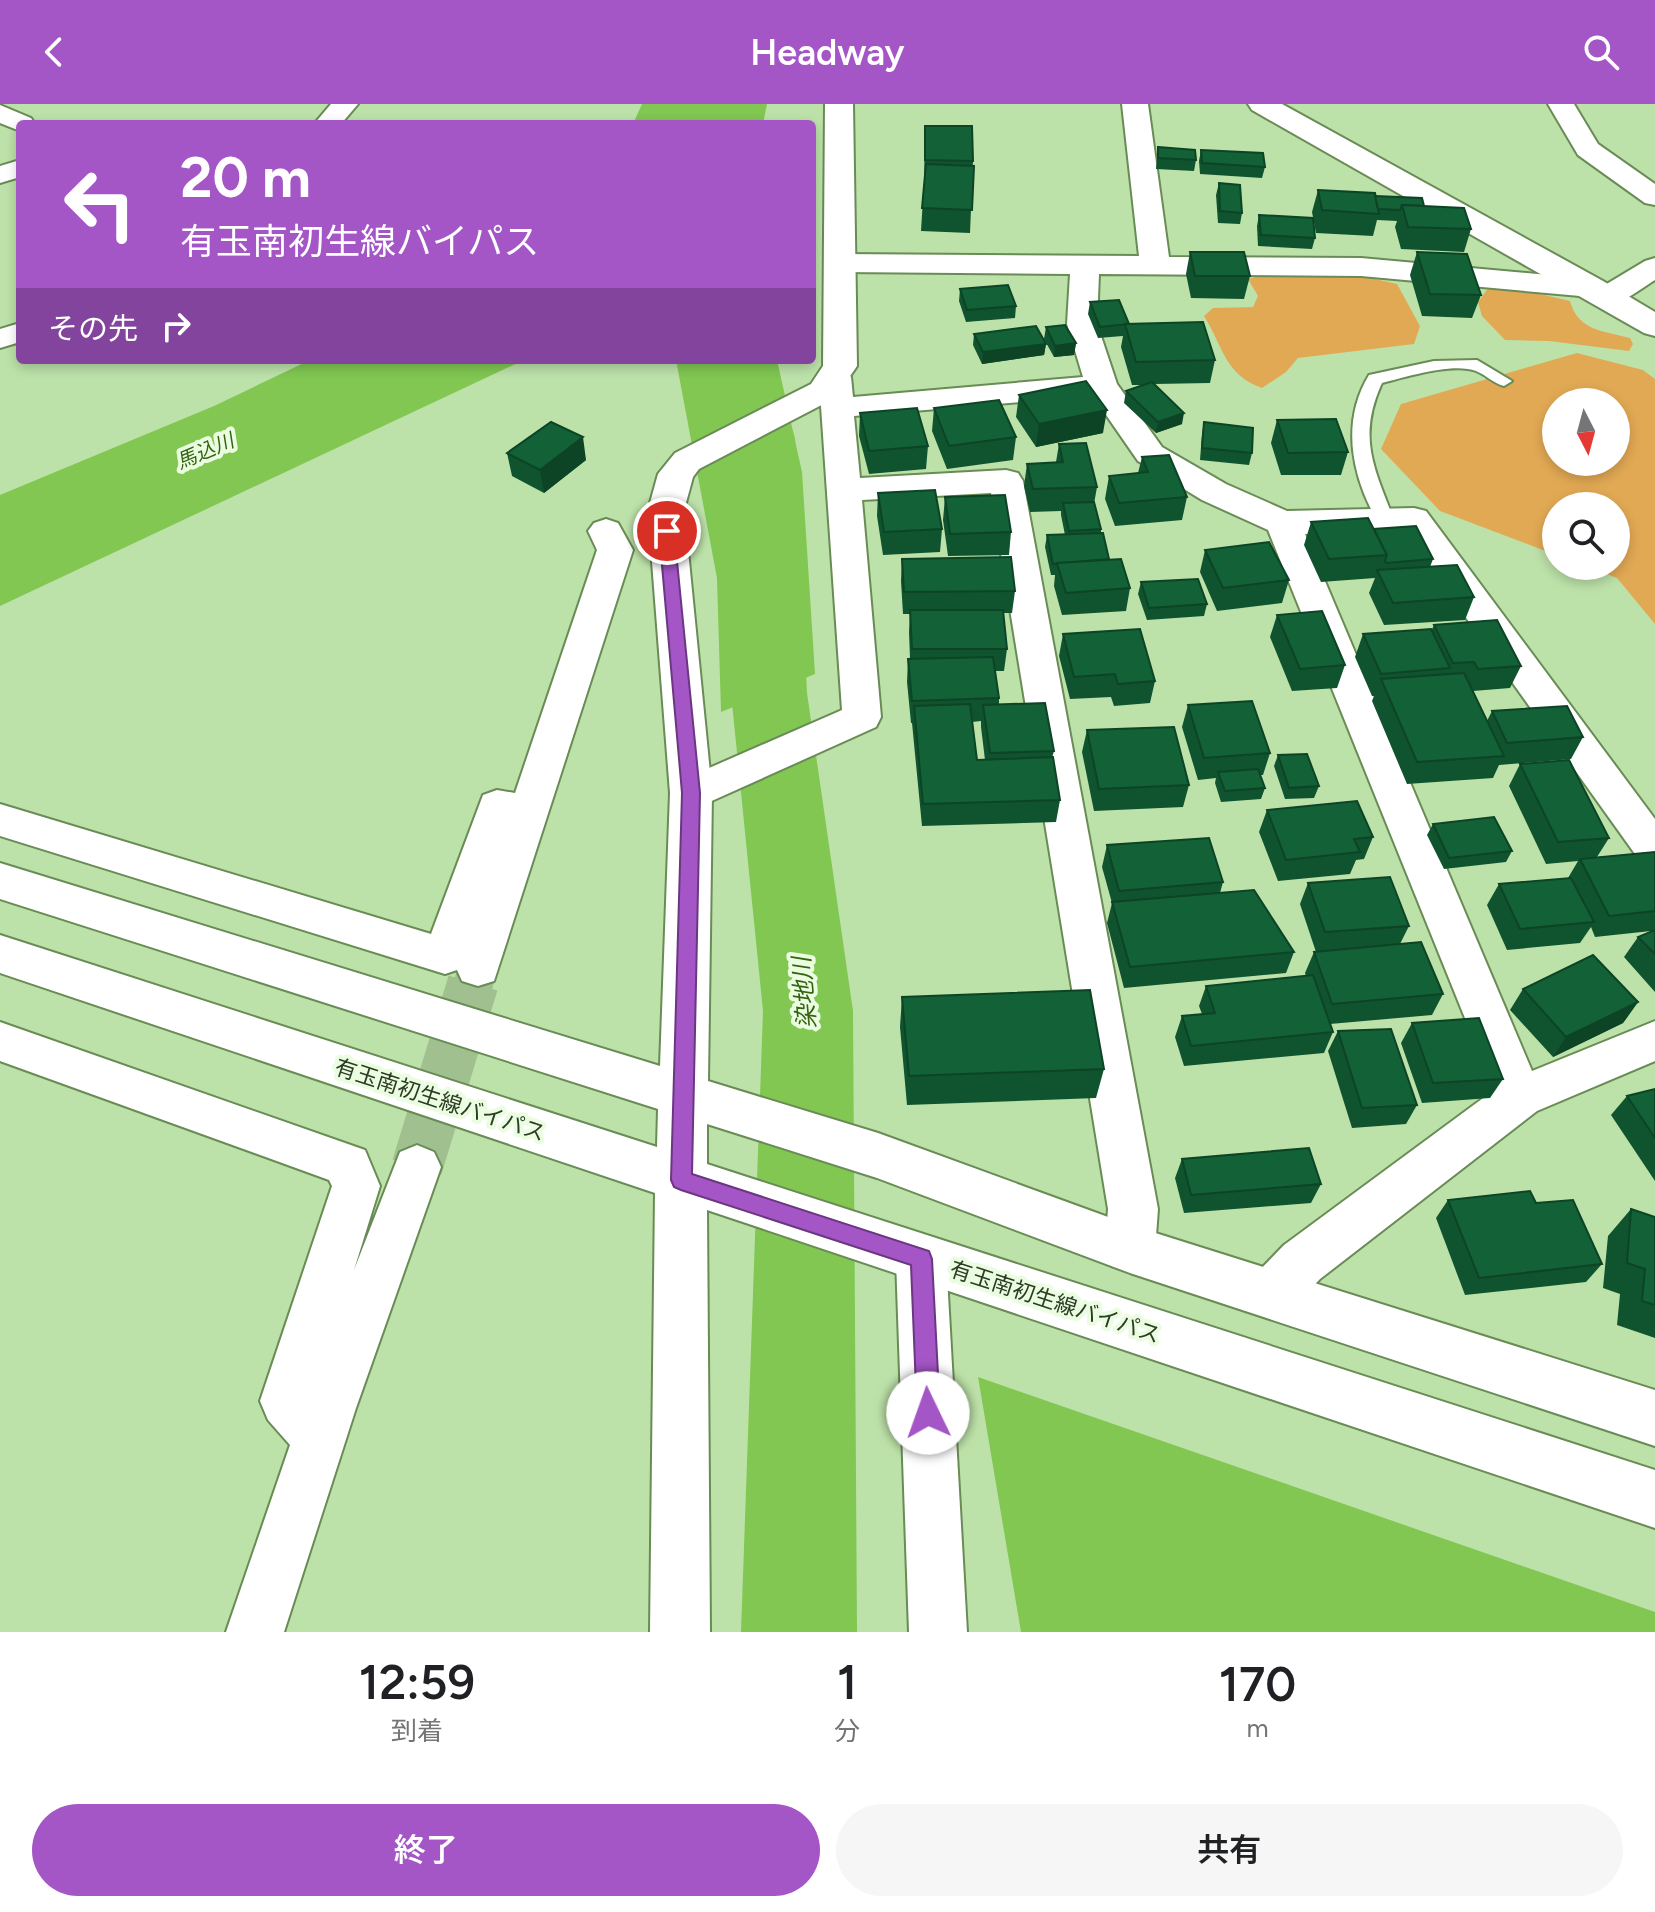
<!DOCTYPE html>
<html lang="ja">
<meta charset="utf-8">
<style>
:root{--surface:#fff;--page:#f6f6f6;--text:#202124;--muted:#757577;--accent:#a455c6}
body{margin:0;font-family:Figtree,"Noto Sans JP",sans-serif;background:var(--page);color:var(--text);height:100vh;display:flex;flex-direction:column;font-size:30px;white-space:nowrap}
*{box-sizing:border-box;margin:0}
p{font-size:26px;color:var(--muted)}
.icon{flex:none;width:44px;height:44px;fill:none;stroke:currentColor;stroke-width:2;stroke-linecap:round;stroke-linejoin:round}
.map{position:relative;height:1528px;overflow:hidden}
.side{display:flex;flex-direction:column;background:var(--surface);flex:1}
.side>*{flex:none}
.guide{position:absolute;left:16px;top:16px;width:800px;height:244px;border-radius:8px;box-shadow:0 4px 12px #0003;background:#a455c6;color:#fff;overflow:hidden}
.needle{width:52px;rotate:174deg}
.buttons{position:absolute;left:1542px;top:284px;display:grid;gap:16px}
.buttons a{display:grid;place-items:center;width:88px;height:88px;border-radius:50%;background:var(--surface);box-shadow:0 4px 12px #0003;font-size:40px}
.pin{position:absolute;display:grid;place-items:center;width:68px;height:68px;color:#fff;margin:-34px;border:4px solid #fff;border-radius:50%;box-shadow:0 2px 8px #0007}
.me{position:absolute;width:88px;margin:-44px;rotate:357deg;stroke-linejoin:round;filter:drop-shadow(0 0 6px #0008)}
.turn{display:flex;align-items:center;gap:28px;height:168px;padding:0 32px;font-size:36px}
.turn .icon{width:104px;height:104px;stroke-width:2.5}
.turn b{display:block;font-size:56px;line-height:68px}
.then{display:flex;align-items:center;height:76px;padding:0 32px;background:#0003;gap:16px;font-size:30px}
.eta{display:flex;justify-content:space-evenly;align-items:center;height:136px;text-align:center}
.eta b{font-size:48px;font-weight:600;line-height:56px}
.button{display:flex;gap:16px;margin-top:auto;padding:16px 32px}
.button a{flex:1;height:92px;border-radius:48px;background:var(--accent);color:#fff;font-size:32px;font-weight:600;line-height:92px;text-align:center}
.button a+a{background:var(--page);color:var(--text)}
header{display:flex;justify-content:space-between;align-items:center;height:104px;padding:0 32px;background:var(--accent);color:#fff;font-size:36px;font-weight:600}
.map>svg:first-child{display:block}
.green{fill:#e2a954;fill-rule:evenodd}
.water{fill:#81c752}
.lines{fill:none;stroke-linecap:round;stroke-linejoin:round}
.river{fill:#81c752;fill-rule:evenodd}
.street-tunnel-far1{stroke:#a0c18f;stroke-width:39;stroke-dasharray:39 19;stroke-linecap:butt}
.street-tunnel{stroke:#a0c18f;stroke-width:51;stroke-dasharray:51 25;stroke-linecap:butt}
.lane-casing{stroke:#698b55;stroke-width:4}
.street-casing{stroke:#698b55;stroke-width:4}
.secondary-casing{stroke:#698b55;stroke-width:4}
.lane{fill:#fff;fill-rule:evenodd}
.street{fill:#fff;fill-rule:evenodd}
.secondary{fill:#fff;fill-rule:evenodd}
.wall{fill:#10532f;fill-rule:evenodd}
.shaded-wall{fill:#0d4426}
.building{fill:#136137;stroke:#0d4426;stroke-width:2}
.route{fill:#a455c6;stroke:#6b3781;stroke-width:2}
.labels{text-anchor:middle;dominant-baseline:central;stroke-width:8;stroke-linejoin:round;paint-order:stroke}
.far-water-label{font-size:20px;font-style:italic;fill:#366213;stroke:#eafde0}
.street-label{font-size:22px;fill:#2d3c25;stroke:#eafde0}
.water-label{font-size:24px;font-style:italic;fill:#366213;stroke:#eafde0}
</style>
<header><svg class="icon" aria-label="back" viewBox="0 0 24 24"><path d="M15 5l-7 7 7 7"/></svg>Headway<svg class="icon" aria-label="search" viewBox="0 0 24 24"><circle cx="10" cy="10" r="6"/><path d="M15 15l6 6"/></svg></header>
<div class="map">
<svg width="1655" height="1528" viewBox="0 0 1655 1528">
<rect width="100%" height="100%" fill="#bde2a9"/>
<g class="green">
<path d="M1267,170H1353L1397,180L1420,222L1414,240L1298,254L1286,268L1262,284C1224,270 1224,244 1204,212L1213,204L1253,203L1258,192L1248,175Z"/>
<path d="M1489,183H1510L1570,197C1578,227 1604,227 1630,234L1633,240L1629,247L1549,237L1505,236L1482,212L1478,198Z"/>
<path d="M1577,249L1643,266L1655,275V520L1617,474L1586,462H1616V402H1556V451L1440,407L1381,345L1401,300ZM1556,298H1616V358H1556Z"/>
</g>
<g class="water">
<polygon points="642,0 767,0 763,20 633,20"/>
<polygon points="310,256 524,256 0,502 0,391 214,302"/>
<polygon points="676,256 777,256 802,368 815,570 721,608 717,474"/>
<polygon points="978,1273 1655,1508 1655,1528 1021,1528"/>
</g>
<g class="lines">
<polygon class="river" points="709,256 771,256 795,334 807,589 853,907 857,1528 741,1528 763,907 731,589 729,334"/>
<polyline class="street-tunnel-far1" points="473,881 478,864"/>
<polyline class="street-tunnel" points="417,1063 473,879"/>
<g class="lane-casing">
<path id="lane" d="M1477,256L1512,277L1504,282C1493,279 1486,271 1476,267C1453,258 1406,273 1382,279C1357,333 1374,364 1394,416L1391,420H1379C1352,374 1340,319 1369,271L1434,257Z"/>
</g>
<g class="street-casing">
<g id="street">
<polygon points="331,0 358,0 341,20 314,20"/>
<path d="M1122,0H1148L1169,153L1361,154L1592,175L1605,181L1645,157L1655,154V176C1637,187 1618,205 1595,199L1591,193L1361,172L1099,170L1097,220L1117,280L1162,343L1226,380L1287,407L1414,404L1426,407L1655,715V762L1640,757L1404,427L1305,430L1532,967L1655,917V957L1537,1007L1320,1175L1290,1206L1272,1213L1254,1206L1247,1189L1254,1172L1284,1141L1494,986L1268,426L1202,396L1138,357L1093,292L854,312L860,374L1006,366L1018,369L1023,377L1158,1105L1155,1145L1148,1162L1130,1168L1112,1162L1105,1145L1108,1105L991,389L862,396L881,613L876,623L705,700L691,704L677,700L671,689L677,678L842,606L819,273L824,266L835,263L846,266L851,273L853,293L1083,273L1067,220L1070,170L839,168L829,165L824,159L829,153L839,150L1139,152Z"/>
<polygon points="1548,0 1574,0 1598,40 1655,80 1655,101 1645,99 1578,51"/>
<polygon points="0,1 31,14 35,20 20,20 20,27 0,19"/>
<polygon points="20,56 20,73 0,79 0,62"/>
<polygon points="20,219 20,238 0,244 0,225"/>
<polygon points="606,415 618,419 633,446 494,877 478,882 462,877 457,866 445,870 0,732 0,700 431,830 483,691 497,686 515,689 597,446 588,427 594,419"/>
<polygon points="0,918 365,1046 380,1082 354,1166 400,1048 417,1041 434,1048 441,1063 356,1304 284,1528 226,1528 290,1341 268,1316 260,1297 332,1082 329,1076 0,957"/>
<polygon points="921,1131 939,1138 946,1155 967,1528 909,1528 896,1155 903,1138"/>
</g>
</g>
<g class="secondary-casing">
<g id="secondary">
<polygon points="825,0 853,0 857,262 835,294 699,365 693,373 684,406 712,689 708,977 878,1029 1130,1121 1655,1286 1655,1342 1130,1169 877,1074 707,1020 707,1060 1655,1366 1655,1424 707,1106 710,1528 650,1528 655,1089 0,869 0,831 657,1043 658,1005 0,795 0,759 660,962 670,689 648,406 658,370 675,349 811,280 823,262"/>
<polygon points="1248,0 1282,0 1603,177 1655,208 1655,232 1644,229 1252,6"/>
</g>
</g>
<use href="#lane" class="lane"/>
<use href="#street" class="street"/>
<use href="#secondary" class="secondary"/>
</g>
<g class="wall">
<polygon points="925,22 973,57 970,129 921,127 924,78"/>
<polygon points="1158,43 1196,56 1194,67 1156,65"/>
<polygon points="1201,46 1265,63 1262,74 1200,70 1199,57"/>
<polygon points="1219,79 1242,109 1240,120 1218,119 1216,91"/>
<polygon points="1318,86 1375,92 1424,102 1471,125 1464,148 1401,145 1395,123 1397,117 1377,116 1373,132 1316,129 1312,108"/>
<polygon points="1259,111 1315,134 1312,145 1258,142 1257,122"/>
<polygon points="1190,148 1250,172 1244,195 1191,194 1186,170"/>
<polygon points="1417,148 1481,191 1472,214 1422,212 1410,171"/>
<polygon points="960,185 1016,202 1015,214 966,218 959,197"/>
<polygon points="1090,198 1129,220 1215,256 1210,279 1154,280 1182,320 1156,329 1124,299 1126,287 1145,281 1132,281 1121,243 1123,232 1098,234 1088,210"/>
<polygon points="1046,223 1076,239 1074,251 1054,253 1044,235"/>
<polygon points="974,230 1046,240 1044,251 982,260 973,241"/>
<polygon points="1019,291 1103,329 1036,343 1016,313"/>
<polygon points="934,304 1016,333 1013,356 947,365 932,327"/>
<polygon points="860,309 928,342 926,365 869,370 859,332"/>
<polygon points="1277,316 1348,348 1341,371 1281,371 1271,339"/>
<polygon points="1204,318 1252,349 1249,361 1200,356 1202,330"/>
<polygon points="1059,340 1097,383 1094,400 1101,425 1101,429 1109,455 1130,484 1126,507 1062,511 1054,482 1055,471 1051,471 1045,443 1047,431 1065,431 1061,411 1061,407 1030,408 1024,382 1027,360 1056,358"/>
<polygon points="507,349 586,356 544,389 512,372"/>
<polygon points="1142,353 1187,393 1182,416 1115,422 1105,395 1109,372 1138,369"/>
<polygon points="878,389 942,425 940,448 883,451 877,412"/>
<polygon points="945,393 1011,428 1009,451 948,452 943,416"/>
<polygon points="1311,418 1374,425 1433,455 1430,463 1474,493 1465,516 1384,521 1369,489 1375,474 1321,478 1304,441"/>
<polygon points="1205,446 1289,476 1282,499 1217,507 1200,468"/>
<path d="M902,455L1015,487L1012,509H1003L1007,545L1004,567H995L999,594V600L1054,647L1052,654L1060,696L1056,718L922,722L912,619H911L907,578L908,555H910L909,528L910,510H903L901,477ZM981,617V623L985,656H977L972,618Z"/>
<polygon points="1141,478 1207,500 1204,512 1147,516 1138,490"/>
<polygon points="1277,511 1345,561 1337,584 1292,587 1270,533"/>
<polygon points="1434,521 1521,562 1510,584 1473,587 1487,617 1492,607 1583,633 1571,655 1499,661 1493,674 1407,680 1372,597 1374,592 1372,592 1355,553 1363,530 1431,527"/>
<polygon points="1063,530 1155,577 1150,599 1114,602 1111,593 1070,595 1059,552"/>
<polygon points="1188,601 1270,649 1263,671 1260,671 1265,684 1261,695 1221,698 1215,679 1216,674 1198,676 1182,623"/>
<polygon points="1087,626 1189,681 1183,703 1094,707 1082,648"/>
<polygon points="1278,651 1319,682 1314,694 1285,695 1274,662"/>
<polygon points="1520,660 1609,734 1597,753 1655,748 1655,888 1624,853 1638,833 1651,827 1595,833 1591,823 1580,839 1507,846 1487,801 1499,780 1568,774 1578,757 1546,760 1509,682"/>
<polygon points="1267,706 1373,733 1364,755 1356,756 1350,770 1278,777 1259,728"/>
<polygon points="1433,720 1512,747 1506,758 1444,765 1427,731"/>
<polygon points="1107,741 1223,778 1220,789 1294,848 1286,869 1124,884 1107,819 1112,799 1102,763"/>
<polygon points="1308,779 1409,822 1400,840 1443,890 1432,911 1330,920 1333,928 1324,949 1184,962 1175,933 1182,912 1202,910 1199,902 1206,882 1306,872 1305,869 1314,848 1316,848 1300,800"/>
<polygon points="1523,885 1638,898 1623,919 1553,953 1510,906"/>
<polygon points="902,893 1104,965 1096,994 907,1001 900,923"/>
<polygon points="1412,919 1503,975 1490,994 1422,999 1401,939"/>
<polygon points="1338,927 1417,1001 1406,1020 1352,1024 1328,947"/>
<polygon points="1655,985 1655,1077 1611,1011 1627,992"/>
<polygon points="1182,1055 1321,1080 1311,1099 1184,1109 1175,1074"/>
<polygon points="1448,1096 1536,1099 1602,1160 1586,1178 1465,1191 1436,1114"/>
<polygon points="1631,1105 1655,1113 1655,1234 1617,1221 1620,1190 1603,1184 1608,1132"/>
</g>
<g class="shaded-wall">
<polygon points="1076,239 1074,251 1054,253 1055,242"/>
<polygon points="1046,240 1044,251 982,260 983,248"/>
<polygon points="1107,306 1103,329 1036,343 1039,320"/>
<polygon points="1184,309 1182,320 1156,329 1158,318"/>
<polygon points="583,333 586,356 544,389 540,366"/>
<polygon points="1638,898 1623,919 1553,953 1566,933"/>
</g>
<g class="building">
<polygon points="925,22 972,22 973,57 925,56"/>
<polygon points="1158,43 1195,46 1196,56 1158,54"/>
<polygon points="1201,46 1263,49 1265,63 1202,59"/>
<polygon points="926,60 974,62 972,106 922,104"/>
<polygon points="1219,79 1240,81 1242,109 1220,107"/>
<polygon points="1318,86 1375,89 1379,110 1322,106"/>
<polygon points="1375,92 1422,94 1424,102 1402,101 1400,106 1378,105"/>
<polygon points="1402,101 1464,104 1471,125 1408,123"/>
<polygon points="1259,111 1313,114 1315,134 1261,131"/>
<polygon points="1190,148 1244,148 1250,172 1195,172"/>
<polygon points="1417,148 1467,150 1481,191 1430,190"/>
<polygon points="1008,181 1016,202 967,206 960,185"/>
<polygon points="1119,196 1129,220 1100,223 1090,198"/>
<polygon points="1203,218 1215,256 1136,258 1125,220"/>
<polygon points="1065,221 1076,239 1055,242 1046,223"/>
<polygon points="1036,222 1046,240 983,248 974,230"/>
<polygon points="1086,277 1107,306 1039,320 1019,291"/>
<polygon points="1152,278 1184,309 1158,318 1126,287"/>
<polygon points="999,296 1016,333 949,342 934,304"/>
<polygon points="917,304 928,342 869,347 860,309"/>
<polygon points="1336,315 1348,348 1288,349 1277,316"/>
<polygon points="551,318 583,333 540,366 507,349"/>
<polygon points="1204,318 1253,324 1252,349 1202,344"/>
<polygon points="1086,339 1097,383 1033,385 1027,360 1063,358 1059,340"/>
<polygon points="1169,351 1187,393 1119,399 1109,372 1148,368 1142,353"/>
<polygon points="935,386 942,425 884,428 878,389"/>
<polygon points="1005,391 1011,428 950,430 945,393"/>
<polygon points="1094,398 1101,425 1069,427 1063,399"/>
<polygon points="1368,414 1387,451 1329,455 1311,418"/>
<polygon points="1416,422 1433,455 1386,459 1385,457 1387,451 1374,425"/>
<polygon points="1103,429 1109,455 1053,460 1047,431"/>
<polygon points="1269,438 1289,476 1223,484 1205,446"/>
<polygon points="1011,453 1015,487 904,488 902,455"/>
<polygon points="1121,455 1130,484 1066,489 1057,459"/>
<polygon points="1457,461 1474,493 1393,499 1377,466"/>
<polygon points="1198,475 1207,500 1149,504 1141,478"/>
<polygon points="910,506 1003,506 1007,545 912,545"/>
<polygon points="1322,507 1345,561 1300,565 1277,511"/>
<polygon points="1497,516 1521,562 1478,565 1474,558 1453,559 1434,521"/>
<polygon points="1140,525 1155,577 1118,580 1115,570 1074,573 1063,530"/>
<polygon points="1431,525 1450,564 1381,570 1363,530"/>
<polygon points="993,553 999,594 912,597 908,555"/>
<polygon points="1464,569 1504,652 1417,658 1381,575"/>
<polygon points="1252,597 1270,649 1204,654 1188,601"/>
<polygon points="1045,599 1054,647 990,649 983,601"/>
<polygon points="970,600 977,656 1053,653 1060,696 923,700 914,602"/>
<polygon points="1567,602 1583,633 1507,639 1492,607"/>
<polygon points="1174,623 1189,681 1099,685 1087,626"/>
<polygon points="1307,650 1319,682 1289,684 1278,651"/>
<polygon points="1569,656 1609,734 1558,738 1520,660"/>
<polygon points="1258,665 1265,684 1225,687 1218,668"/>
<polygon points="1357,697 1373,733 1354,735 1360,748 1286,756 1267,706"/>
<polygon points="1494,713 1512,747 1449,754 1433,720"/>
<polygon points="1209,734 1223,778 1119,787 1107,741"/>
<polygon points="1655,748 1655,807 1609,812 1580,755"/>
<polygon points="1390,773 1409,822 1325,828 1308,779"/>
<polygon points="1571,774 1594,818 1520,825 1499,780"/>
<polygon points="1254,786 1294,848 1130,863 1112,798"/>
<polygon points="1655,826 1655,850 1638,833"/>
<polygon points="1421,838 1443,890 1332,900 1314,848"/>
<polygon points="1593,851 1638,898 1566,933 1523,885"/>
<polygon points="1313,871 1333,928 1191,942 1182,912 1215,909 1206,882"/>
<polygon points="1090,886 1104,965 909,972 902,893"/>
<polygon points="1479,914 1503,975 1433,979 1412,919"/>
<polygon points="1391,925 1417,1001 1362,1004 1338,927"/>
<polygon points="1655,985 1655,1034 1627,992"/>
<polygon points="1309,1044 1321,1080 1191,1091 1182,1055"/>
<polygon points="1530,1087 1536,1099 1573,1096 1602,1160 1479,1174 1448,1096"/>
<polygon points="1631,1105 1655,1113 1655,1201 1642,1197 1645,1165 1627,1159"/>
</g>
<polygon class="route" points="667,422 674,427 700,689 692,1070 929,1147 932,1155 940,1309 936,1318 928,1321 920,1318 917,1309 911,1161 681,1086 674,1083 671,1076 682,689 659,427"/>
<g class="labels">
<g class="far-water-label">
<text transform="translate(205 347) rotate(-23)">馬込川</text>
</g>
<g class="street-label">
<text transform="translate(440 996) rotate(18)">有玉南初生線バイパス</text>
<text transform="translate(1055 1198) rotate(18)">有玉南初生線バイパス</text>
</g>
<g class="water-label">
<text transform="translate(804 889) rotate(-95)">染地川</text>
</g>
</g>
</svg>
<div class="buttons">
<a><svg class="needle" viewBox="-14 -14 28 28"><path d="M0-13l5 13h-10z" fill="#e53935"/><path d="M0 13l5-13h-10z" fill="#757577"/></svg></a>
<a><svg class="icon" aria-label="search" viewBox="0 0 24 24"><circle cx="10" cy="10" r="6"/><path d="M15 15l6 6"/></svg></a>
</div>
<div class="pin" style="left:667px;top:427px;background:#d93025"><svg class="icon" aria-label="arrive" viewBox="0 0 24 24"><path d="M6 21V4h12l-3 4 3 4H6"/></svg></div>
<svg class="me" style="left:928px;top:1309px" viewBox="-20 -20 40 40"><circle r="19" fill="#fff"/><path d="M0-13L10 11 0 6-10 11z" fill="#a455c6"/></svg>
<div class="guide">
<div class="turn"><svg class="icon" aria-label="left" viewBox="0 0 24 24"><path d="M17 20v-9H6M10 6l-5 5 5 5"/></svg><div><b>20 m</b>有玉南初生線バイパス</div></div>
<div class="then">その先<svg class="icon" aria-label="right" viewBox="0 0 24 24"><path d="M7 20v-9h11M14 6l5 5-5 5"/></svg></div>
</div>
</div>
<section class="side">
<div class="eta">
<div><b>12:59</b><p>到着</p></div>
<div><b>1</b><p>分</p></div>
<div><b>170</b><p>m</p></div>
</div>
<div class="button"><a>終了</a><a>共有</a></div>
</section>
